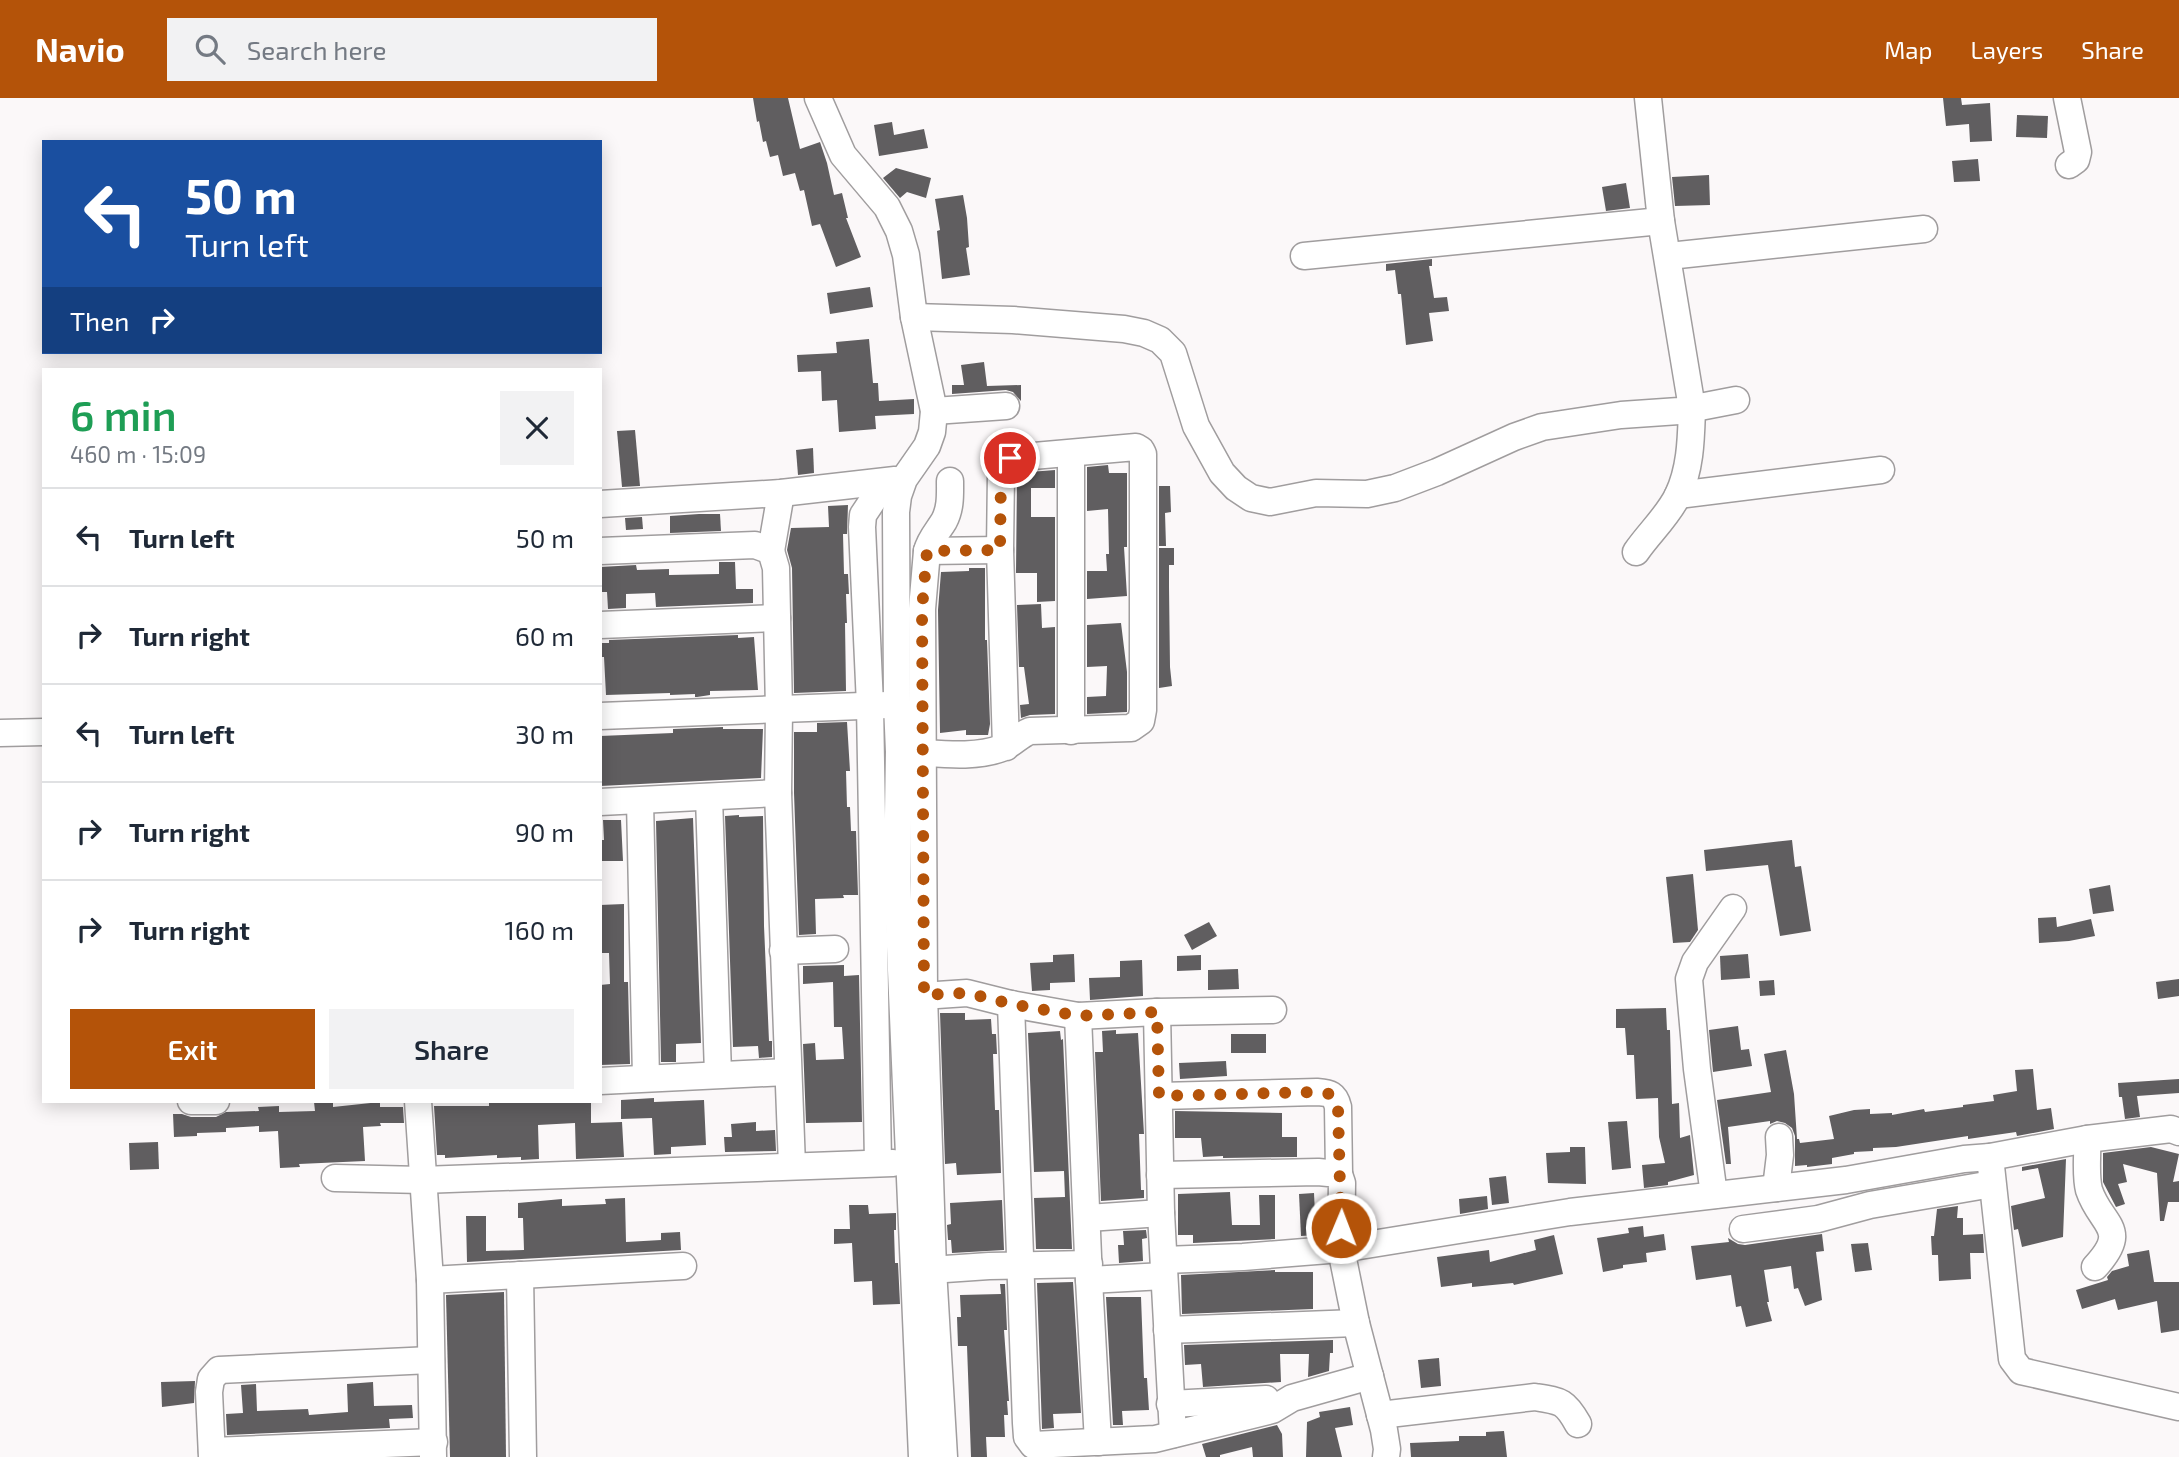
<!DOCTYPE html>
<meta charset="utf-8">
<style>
:root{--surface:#fff;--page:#f2f2f3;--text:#1f2937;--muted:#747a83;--line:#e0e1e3;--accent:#b45309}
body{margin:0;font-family:"Exo 2",sans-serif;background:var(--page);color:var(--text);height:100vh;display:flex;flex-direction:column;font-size:26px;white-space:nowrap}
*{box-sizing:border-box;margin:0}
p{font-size:23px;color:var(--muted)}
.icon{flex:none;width:38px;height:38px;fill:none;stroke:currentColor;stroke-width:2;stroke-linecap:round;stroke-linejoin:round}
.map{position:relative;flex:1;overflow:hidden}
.drawer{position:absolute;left:42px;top:270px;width:560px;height:735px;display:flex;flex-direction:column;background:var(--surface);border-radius:0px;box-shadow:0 4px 18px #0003}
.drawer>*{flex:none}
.guide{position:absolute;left:42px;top:42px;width:560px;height:214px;border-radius:0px;box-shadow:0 4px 18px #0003;background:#1a4fa0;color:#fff;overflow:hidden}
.pin{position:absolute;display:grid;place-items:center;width:60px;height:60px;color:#fff;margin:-30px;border:4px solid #fff;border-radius:50%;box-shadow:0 2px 7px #0007}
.me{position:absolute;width:77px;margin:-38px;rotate:1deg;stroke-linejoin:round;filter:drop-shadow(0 0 5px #0008)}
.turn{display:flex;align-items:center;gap:24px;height:147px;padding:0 28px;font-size:32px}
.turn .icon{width:91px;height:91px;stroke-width:2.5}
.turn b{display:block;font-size:49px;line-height:60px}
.then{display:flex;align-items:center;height:66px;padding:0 28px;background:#0003;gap:14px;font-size:26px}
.round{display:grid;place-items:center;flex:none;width:74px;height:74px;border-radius:0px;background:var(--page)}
.overview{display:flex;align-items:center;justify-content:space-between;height:119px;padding:0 28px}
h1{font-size:42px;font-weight:600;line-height:52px;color:#1e9e55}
.button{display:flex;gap:14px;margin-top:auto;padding:14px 28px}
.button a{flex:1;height:80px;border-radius:0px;background:var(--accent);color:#fff;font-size:28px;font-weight:600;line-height:80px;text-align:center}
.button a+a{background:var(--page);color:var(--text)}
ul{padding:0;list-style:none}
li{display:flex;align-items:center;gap:21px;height:98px;padding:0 28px;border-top:2px solid var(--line)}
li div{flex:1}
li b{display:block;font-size:26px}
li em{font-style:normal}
header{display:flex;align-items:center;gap:42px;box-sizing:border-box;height:98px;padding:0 35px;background:var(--accent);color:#fff}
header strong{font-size:33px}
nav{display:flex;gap:38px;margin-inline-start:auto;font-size:24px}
.search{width:490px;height:63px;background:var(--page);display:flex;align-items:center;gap:18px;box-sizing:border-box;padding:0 24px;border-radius:0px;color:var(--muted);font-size:26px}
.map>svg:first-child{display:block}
.building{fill:#605e60}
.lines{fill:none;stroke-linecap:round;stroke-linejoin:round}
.minor-casing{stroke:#a09d9e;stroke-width:29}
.minor{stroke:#fff;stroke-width:26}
.route{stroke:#b45309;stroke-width:12;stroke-dasharray:0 21.6}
</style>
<header>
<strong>Navio</strong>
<div class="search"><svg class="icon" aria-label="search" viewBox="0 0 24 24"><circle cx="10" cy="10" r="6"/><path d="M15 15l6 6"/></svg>Search here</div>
<nav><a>Map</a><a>Layers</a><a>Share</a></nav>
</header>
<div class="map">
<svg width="2179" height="1359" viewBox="0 0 2179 1359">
<rect width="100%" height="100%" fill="#fbf8f9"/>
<g class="building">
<polygon points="753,0 788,0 800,51 820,44 827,65 834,97 842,95 848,120 846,120 861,159 836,169 820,126 812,128 804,92 800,93 795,75 783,78 778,57 770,59 766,43 763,44 759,23 757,24"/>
<polygon points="1943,0 1961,0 1962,7 1990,5 1992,43 1970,44 1969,26 1946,28"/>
<polygon points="2017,17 2048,18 2047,40 2016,39"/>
<polygon points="892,24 894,37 924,31 928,50 879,58 874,27"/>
<polygon points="1978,61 1980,83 1954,84 1952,63"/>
<polygon points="896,70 931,80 926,100 907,94 900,100 883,80"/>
<polygon points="1709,77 1710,107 1675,108 1672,79"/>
<polygon points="1626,85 1630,110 1606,113 1602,89"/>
<polygon points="963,97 967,120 969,149 966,150 970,177 942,181 937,133 940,132 935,101"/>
<polygon points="1432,161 1432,168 1429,168 1434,200 1447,199 1449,213 1429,215 1433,243 1406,247 1401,196 1398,196 1395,172 1386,173 1386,166"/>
<polygon points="870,189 873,209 830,216 827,195"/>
<polygon points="869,241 873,285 878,285 879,303 914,301 914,316 875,318 876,331 839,334 837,302 822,303 821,273 798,274 797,257 837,255 836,244"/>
<polygon points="984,264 987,288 1021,287 1021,303 1013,294 1006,292 952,296 952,287 964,287 961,267"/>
<polygon points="635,332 640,388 622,389 617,333"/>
<polygon points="813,350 814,375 798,377 796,352"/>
<polygon points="1108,367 1109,375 1127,375 1127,449 1124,449 1127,498 1087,501 1087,473 1107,473 1106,456 1109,456 1108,411 1087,413 1087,369"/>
<polygon points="1055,372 1055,390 1031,390 1031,419 1055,419 1055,503 1037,504 1037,475 1016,475 1017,377 1017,375"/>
<polygon points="1159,388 1170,388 1171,414 1165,415 1166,448 1159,448"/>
<polygon points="848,407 847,436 843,436 844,476 848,476 849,496 846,496 847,525 845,525 846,593 794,595 792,470 787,452 791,430 829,429 828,408"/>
<polygon points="699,416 720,416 721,433 670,435 670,418"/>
<polygon points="642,419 643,431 626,432 625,420"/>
<polygon points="1159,450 1174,450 1174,467 1169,467 1169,489 1170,569 1172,588 1159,590"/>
<polygon points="719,464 735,464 736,491 753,491 753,505 656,509 655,495 626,496 626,510 608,511 607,494 600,494 600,469 636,467 637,472 669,471 669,477 719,476"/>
<polygon points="969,470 985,470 985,542 987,542 990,626 988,637 966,637 966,632 940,635 938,512 941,474 969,473"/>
<polygon points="1041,506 1042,530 1055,529 1055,616 1030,617 1021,620 1020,607 1029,606 1024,569 1019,569 1017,507"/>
<polygon points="1121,525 1127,574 1127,614 1087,616 1087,599 1106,598 1107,568 1087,569 1087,527"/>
<polygon points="738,537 738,540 754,539 758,592 710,593 710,597 697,599 695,599 695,596 670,597 670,595 606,597 604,559 600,559 600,545 609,545 609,542"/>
<polygon points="847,624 850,673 846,673 847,709 850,709 851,733 856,733 858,797 843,797 844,800 815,801 816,836 799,837 794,695 794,634 817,634 817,625"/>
<polygon points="723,629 723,631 763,631 761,680 600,688 600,638 673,635 673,631"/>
<polygon points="739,717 739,719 763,718 764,828 769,943 772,943 772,959 759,960 758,948 733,949 725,718"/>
<polygon points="693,720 701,945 676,946 676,964 661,964 656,723"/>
<polygon points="603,722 621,722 623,763 600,763 600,742 604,742"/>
<polygon points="1792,742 1795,769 1801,768 1811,833 1780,838 1768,767 1706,773 1704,752"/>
<polygon points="1693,776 1698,832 1690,844 1673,845 1666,779"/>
<polygon points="2110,787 2114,813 2093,816 2089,791"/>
<polygon points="624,806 624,884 628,884 630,966 600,967 600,887 610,886 609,855 600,855 600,807"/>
<polygon points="2056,819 2057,829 2091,821 2095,838 2069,843 2039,845 2038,820"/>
<polygon points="1209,824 1217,838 1192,852 1184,837"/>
<polygon points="1074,856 1075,884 1050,885 1050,892 1032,893 1030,865 1053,864 1053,857"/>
<polygon points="1748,856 1750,880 1721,882 1720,858"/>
<polygon points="1201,857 1201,872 1177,873 1177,858"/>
<polygon points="1142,862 1143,898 1090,902 1089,880 1120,879 1120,863"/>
<polygon points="844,867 844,878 859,877 862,1024 806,1025 803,946 815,945 816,962 844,961 842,929 834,929 833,884 803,886 803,868"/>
<polygon points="1238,871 1239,891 1208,892 1208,872"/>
<polygon points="2179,881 2179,898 2158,901 2156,884"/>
<polygon points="1774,882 1775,897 1760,898 1759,883"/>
<polygon points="1666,910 1667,932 1670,932 1672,1006 1679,1005 1680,1040 1690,1037 1694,1077 1668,1084 1668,1087 1644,1090 1642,1067 1665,1065 1659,1039 1658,1000 1636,1001 1634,957 1627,957 1625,930 1616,930 1616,911"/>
<polygon points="940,915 965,915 965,922 991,921 992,936 996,936 997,956 993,956 995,1012 999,1012 1001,1075 957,1077 956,1065 945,1066"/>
<polygon points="1738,928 1741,952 1749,951 1752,968 1713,974 1709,932"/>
<polygon points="1116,932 1116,936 1138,935 1144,1036 1139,1036 1141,1092 1144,1092 1144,1100 1101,1103 1095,954 1103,954 1102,933"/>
<polygon points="1060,933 1061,942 1063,941 1072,1151 1036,1151 1034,1100 1065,1099 1064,1073 1034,1074 1028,935"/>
<rect x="1231" y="936" width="35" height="19"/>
<polygon points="1786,952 1794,996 1797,1041 1799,1041 1800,1045 1834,1041 1829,1018 1854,1012 1870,1011 1870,1016 1892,1015 1892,1017 1924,1011 1925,1014 1963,1009 1963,1007 1994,1003 1993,997 2017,993 2015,972 2033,971 2037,1012 2051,1010 2054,1031 2017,1038 2016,1034 1968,1041 1968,1038 1896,1049 1873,1050 1873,1053 1854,1054 1854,1056 1832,1060 1832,1066 1807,1069 1807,1067 1795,1068 1795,1038 1792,1030 1785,1025 1777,1023 1770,1026 1770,1023 1728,1029 1731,1066 1726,1066 1717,1002 1771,994 1764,956"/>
<polygon points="1226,963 1227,978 1180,981 1179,965"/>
<polygon points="2179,981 2179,995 2137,998 2140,1019 2125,1021 2122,999 2119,999 2118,985"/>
<polygon points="654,1000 654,1004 704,1002 706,1047 671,1049 671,1056 654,1057 652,1020 621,1021 621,1002"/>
<polygon points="333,1003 333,1009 380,1004 380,1009 403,1009 404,1025 380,1025 381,1028 363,1029 365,1063 299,1066 300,1069 280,1070 278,1033 259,1034 259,1028 226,1030 226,1034 197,1035 197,1038 174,1039 173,1016 182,1016 191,1019 216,1019 226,1014 259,1013 258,1009 279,1008 279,1014 315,1013 314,1004"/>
<polygon points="489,1003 591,1003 591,1025 622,1024 624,1059 576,1061 575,1025 538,1027 539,1061 521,1062 521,1059 497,1060 497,1057 445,1060 445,1057 437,1057 434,1008 489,1008"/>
<polygon points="1175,1013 1282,1015 1282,1039 1297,1039 1297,1059 1223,1060 1223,1058 1203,1059 1201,1040 1175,1040"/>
<polygon points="1627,1023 1631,1070 1612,1072 1608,1024"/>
<polygon points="756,1024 756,1033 775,1032 776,1053 725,1054 724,1039 732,1039 731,1026"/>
<polygon points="158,1044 159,1071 130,1072 129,1045"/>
<polygon points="1570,1049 1585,1049 1586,1086 1548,1085 1546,1055 1570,1054"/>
<polygon points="2151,1049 2179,1056 2173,1084 2179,1083 2179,1104 2168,1104 2164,1123 2160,1123 2157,1075 2123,1066 2127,1084 2118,1086 2125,1106 2116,1109 2103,1084 2103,1055"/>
<polygon points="2066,1061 2063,1139 2022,1149 2018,1131 2014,1132 2011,1108 2045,1100 2038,1070 2022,1073 2022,1069"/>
<polygon points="1506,1078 1509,1105 1492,1107 1489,1080"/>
<polygon points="1230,1094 1232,1127 1260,1127 1259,1097 1275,1097 1275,1141 1193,1145 1193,1137 1178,1137 1178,1096"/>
<polygon points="1314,1095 1316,1137 1301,1138 1299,1096"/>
<polygon points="1487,1098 1488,1111 1460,1116 1459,1101"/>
<polygon points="625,1100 626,1144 661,1142 661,1135 680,1134 681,1152 467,1164 466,1118 486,1118 486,1153 524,1152 523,1120 518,1120 518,1105 562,1101 562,1108 606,1106 605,1101"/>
<polygon points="1002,1102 1004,1152 952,1155 951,1142 948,1142 947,1127 951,1126 950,1105"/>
<polygon points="849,1107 868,1107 869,1116 896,1115 896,1132 894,1132 895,1165 898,1165 900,1206 873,1207 872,1183 854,1184 852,1145 834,1146 834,1131 850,1131"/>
<polygon points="1958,1108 1957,1120 1963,1120 1963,1137 1983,1136 1984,1155 1970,1155 1971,1181 1939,1183 1938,1157 1932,1157 1931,1138 1934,1138 1937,1111"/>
<polygon points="1643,1128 1644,1139 1664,1136 1666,1152 1646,1155 1647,1164 1623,1167 1623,1170 1603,1174 1597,1140 1629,1135 1628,1130"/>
<polygon points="1146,1132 1147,1140 1142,1141 1143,1163 1119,1165 1118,1147 1124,1147 1123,1133"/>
<polygon points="1822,1136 1824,1153 1816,1154 1822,1202 1805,1208 1798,1190 1794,1191 1791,1168 1764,1172 1769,1204 1767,1204 1772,1223 1746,1229 1741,1208 1736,1209 1731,1177 1696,1182 1691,1148 1729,1144 1728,1140 1738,1146 1745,1147"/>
<polygon points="1554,1137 1563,1176 1514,1187 1513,1185 1472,1189 1472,1185 1441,1189 1437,1159 1489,1152 1490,1164 1536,1152 1534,1142"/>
<polygon points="1868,1145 1872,1172 1855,1174 1851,1146"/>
<polygon points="2149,1152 2154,1184 2179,1184 2179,1232 2161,1235 2157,1203 2118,1212 2115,1201 2082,1211 2076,1192 2108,1182 2107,1179 2112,1173 2129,1168 2127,1156"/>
<polygon points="1275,1172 1275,1174 1313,1174 1313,1211 1182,1216 1181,1177"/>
<polygon points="1073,1184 1081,1315 1053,1316 1054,1330 1042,1331 1037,1185"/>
<polygon points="1000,1186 1005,1186 1007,1232 1004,1232 1009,1303 1007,1303 1008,1317 1004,1317 1005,1339 986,1339 987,1359 971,1359 967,1248 958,1248 957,1219 961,1219 960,1197 1001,1196"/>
<polygon points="504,1194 506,1359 450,1359 446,1197"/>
<polygon points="1106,1199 1141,1199 1144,1280 1147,1280 1149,1312 1122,1313 1123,1327 1113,1327"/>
<polygon points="1333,1242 1333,1255 1330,1255 1329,1273 1308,1279 1309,1256 1280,1256 1281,1284 1203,1289 1201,1266 1185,1267 1184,1247"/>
<polygon points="1439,1260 1441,1288 1421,1290 1418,1262"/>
<polygon points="195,1283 194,1305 162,1309 161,1284"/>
<polygon points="373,1284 374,1308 412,1307 413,1320 389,1321 390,1330 227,1337 226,1316 243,1315 241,1287 256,1286 257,1313 308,1311 309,1317 348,1314 347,1286"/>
<polygon points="1350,1309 1353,1327 1335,1330 1342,1359 1306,1359 1307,1324 1320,1319 1319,1314"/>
<polygon points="1277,1327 1282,1336 1283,1359 1253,1359 1252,1349 1220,1357 1220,1359 1206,1359 1202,1346"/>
<polygon points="1504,1333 1507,1359 1411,1359 1410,1345 1459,1343 1459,1338 1486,1338 1486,1334"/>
</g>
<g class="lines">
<g class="minor-casing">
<g id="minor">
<polyline points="818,0 843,57 887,109 899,133 906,157 914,219 934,313 932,334 927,348 904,381 898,398 896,414 897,606 899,654 897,779 922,1359"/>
<polyline points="2067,0 2078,54 2076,62 2069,67"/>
<polyline points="1304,158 1661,123"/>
<polyline points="1669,158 1924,131"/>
<polyline points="914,219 1013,222 1124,231 1144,235 1160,242 1173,255 1196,328 1222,375 1236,390 1251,400 1270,404 1316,395 1367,396 1395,390 1437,374 1514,339 1542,329 1621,317 1679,313 1736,302"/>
<polyline points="934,313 1006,308"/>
<polyline points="1071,356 1071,633"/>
<polyline points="1678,397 1881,372"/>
<polyline points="600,406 781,395 895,382"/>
<polyline points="600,453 755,447 771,453 776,470 779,612 778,695 792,1068"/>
<polyline points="771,453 781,395"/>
<polyline points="927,453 1000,452"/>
<path d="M1636,454C1649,435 1668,418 1678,397C1691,370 1691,339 1692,310L1661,123L1648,0"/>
<polyline points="600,527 777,520"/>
<polyline points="600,618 888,607"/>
<polyline points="0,635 44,634"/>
<path d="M906,654C936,655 973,661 1002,650C1013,646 1019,637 1030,633L1131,630L1141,623L1143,612V356L1141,352L1136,349L1010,360L1003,366L1001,375L1000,452L1006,649"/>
<polyline points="709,699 718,976"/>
<polyline points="640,703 646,980"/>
<polyline points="600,704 778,695"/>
<polyline points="783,853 835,851"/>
<polyline points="907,899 967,895 1011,906 1078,918 1157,914 1273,912"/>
<polyline points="1011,906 1026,1325 1027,1339 1033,1347 1155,1341 1272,1312 1292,1300 1370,1278"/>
<polyline points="1157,914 1161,1115 1173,1336"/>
<polyline points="1078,918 1089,1182 1098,1344"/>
<polyline points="600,983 787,974"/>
<path d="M1159,998L1317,994C1330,995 1335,996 1338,1009L1339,1076"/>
<polyline points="191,1003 216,1003"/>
<polyline points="418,1003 430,1182 433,1359"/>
<path d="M2087,1041C2088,1057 2085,1077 2089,1092C2101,1128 2131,1130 2095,1169"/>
<polyline points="1990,1059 2012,1261 2021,1273 2179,1309"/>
<polyline points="878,1065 870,607 862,429 863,417 885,384"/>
<polyline points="1160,1077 1318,1074 1339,1076 1342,1085 1341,1151 1356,1225 1384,1332 1387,1351 1386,1359"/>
<polyline points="335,1080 422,1082 893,1065"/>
<polyline points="1776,1090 1780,1057 1779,1039"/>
<polyline points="1714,1097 1697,971 1689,881 1695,864 1733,810"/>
<polyline points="1088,1120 1161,1115"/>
<polyline points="1743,1131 1818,1121 1870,1107 1992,1086"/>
<polyline points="1164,1162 1243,1159 1341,1151 1570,1114 1846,1082 1964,1061 1990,1059 2087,1041 2171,1031 2179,1034"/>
<polyline points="916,1173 989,1168 1089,1166"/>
<polyline points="520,1177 523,1359"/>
<polyline points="430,1182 683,1168"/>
<polyline points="1089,1182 1164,1178"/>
<polyline points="1167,1232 1356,1225"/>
<polyline points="1170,1306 1266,1301"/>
<path d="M1380,1317L1535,1299C1561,1303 1565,1303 1578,1326"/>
<polyline points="212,1353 434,1344"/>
<polyline points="212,1359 209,1294 211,1281 219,1272 431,1262"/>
<path d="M944,1359L933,1171L924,897L922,511L927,453C930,441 938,433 944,423C951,410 950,396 950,383"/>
</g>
</g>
<use href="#minor" class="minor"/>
</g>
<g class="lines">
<path class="route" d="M1010,360L1003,366L1001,375L1000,452L927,453L922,511L924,897L967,895L1011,906L1079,918L1157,914L1159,998L1317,994C1330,995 1334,996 1338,1009L1341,1130"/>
</g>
</svg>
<div class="pin" style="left:1010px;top:360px;background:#d93025"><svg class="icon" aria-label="arrive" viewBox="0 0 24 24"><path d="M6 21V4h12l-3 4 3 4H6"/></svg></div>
<svg class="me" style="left:1341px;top:1130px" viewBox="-20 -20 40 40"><circle r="17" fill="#b45309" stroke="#fff" stroke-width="3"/><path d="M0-11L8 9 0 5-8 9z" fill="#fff"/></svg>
<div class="guide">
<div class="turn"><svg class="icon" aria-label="left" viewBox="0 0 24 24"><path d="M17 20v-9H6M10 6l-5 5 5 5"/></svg><div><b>50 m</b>Turn left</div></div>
<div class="then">Then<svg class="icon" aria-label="right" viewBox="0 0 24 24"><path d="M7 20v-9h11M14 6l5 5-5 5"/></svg></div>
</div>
<section class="drawer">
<div class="overview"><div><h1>6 min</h1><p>460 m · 15:09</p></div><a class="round"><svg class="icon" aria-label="close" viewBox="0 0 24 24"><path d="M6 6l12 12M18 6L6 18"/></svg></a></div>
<ul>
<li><svg class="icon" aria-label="left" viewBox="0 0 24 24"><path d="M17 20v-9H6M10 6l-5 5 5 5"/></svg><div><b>Turn left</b></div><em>50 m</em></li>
<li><svg class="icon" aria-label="right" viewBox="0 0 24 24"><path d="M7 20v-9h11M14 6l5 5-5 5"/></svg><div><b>Turn right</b></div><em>60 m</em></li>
<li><svg class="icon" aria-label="left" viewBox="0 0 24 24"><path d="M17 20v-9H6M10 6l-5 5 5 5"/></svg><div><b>Turn left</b></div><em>30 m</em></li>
<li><svg class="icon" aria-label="right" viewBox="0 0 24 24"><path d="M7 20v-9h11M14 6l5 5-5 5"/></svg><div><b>Turn right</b></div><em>90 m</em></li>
<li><svg class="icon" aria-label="right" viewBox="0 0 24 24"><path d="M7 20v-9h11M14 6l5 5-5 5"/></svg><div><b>Turn right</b></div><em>160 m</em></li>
</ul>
<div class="button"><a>Exit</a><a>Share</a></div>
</section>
</div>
